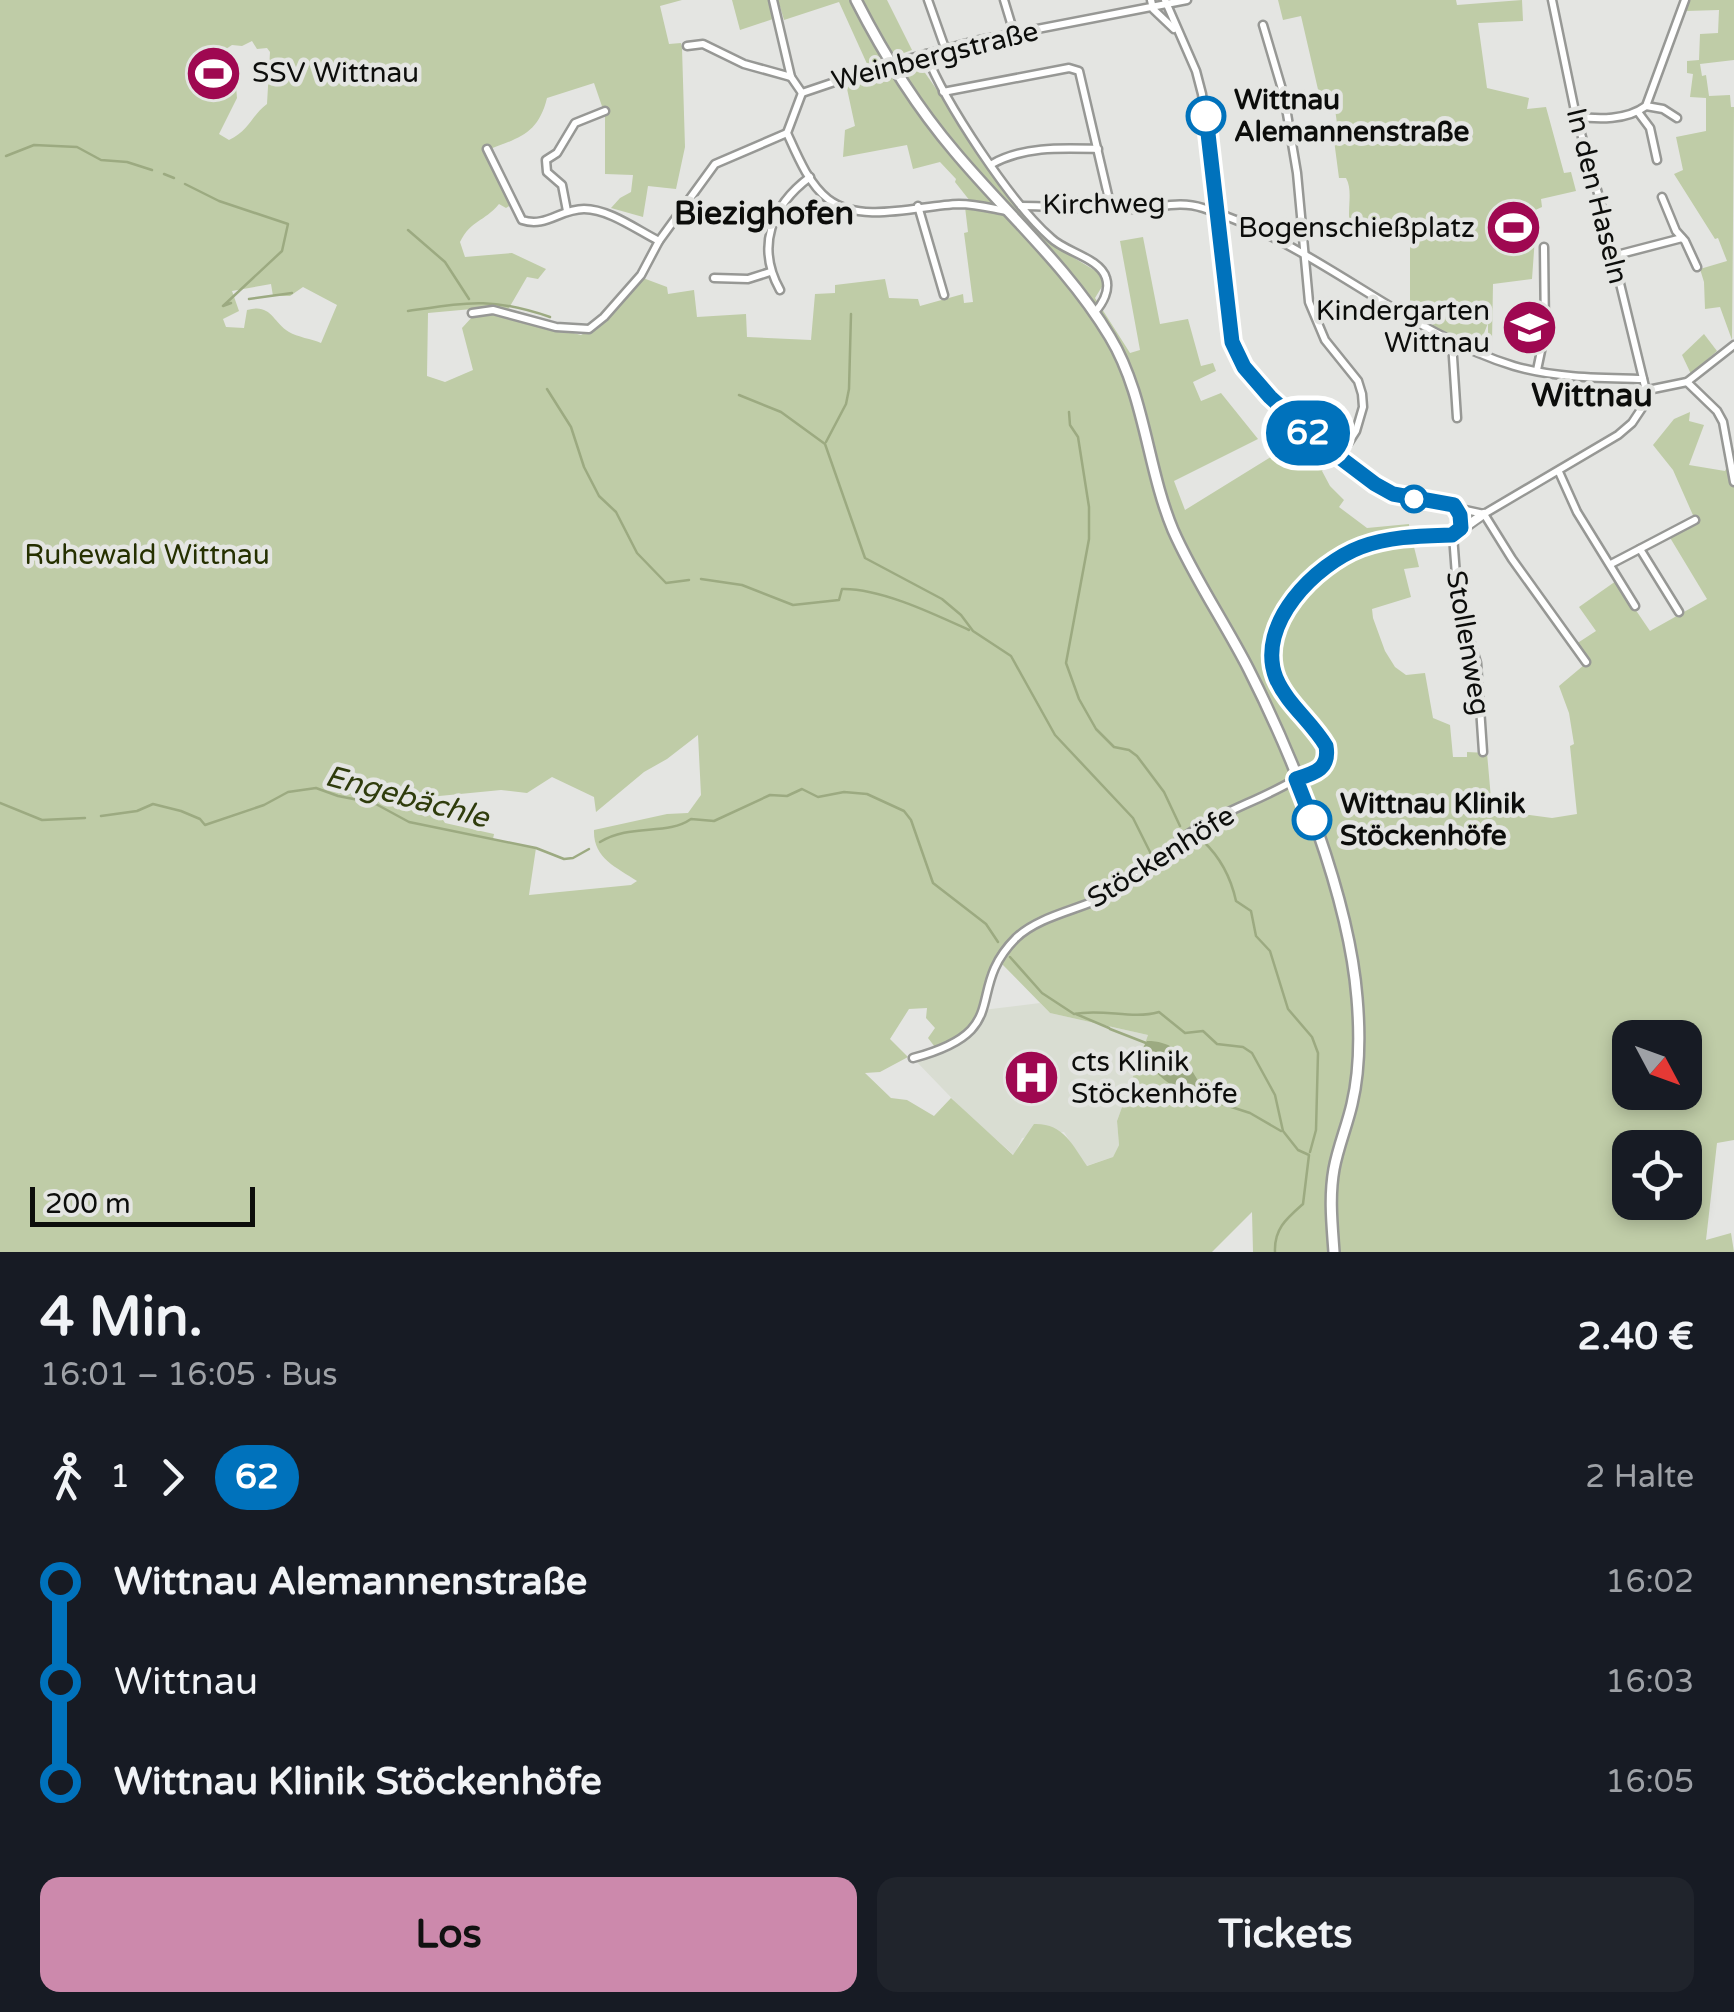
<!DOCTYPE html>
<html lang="de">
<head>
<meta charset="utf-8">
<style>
  :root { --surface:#171b24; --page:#20242c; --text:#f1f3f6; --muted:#9ea1a6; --accent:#cc89ac }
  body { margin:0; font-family:"Varela Round",sans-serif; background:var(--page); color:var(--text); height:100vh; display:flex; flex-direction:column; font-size:38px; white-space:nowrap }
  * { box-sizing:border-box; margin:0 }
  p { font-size:32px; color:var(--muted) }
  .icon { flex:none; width:55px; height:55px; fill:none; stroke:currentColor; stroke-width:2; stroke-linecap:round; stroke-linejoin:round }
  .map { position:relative; height:1252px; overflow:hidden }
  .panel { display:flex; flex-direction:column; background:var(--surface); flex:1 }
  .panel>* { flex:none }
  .badge { padding:0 20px; border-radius:32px; font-size:35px; line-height:65px }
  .needle { width:65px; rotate:131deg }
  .buttons { position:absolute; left:1612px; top:1020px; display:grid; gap:20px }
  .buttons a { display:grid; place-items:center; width:90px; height:90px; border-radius:20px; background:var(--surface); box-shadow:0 5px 15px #0003; font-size:50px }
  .scale { position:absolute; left:30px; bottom:25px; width:225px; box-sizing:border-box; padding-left:10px; border:5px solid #0c0d0b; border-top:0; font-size:28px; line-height:35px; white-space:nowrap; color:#0c0d0b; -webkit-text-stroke:8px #e4e5e2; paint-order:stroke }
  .map>.badge { position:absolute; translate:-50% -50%; box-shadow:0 0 0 5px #fff }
  .legs { display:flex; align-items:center; gap:15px; height:110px; padding:0 40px; font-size:32px }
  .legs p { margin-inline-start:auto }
  .summary { display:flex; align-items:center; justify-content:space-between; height:170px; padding:0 40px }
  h1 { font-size:55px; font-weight:700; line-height:75px }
  .cta { display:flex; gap:20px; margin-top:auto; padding:20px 40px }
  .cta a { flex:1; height:115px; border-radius:20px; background:var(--accent); color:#111; font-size:40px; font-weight:700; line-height:115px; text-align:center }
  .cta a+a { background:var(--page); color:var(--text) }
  ul { padding:0 40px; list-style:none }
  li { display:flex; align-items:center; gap:35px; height:100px; font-size:38px }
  li i { display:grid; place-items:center; width:15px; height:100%; margin:0 12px; background:currentColor }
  li i::after { content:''; width:25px; height:25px; margin:-12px; border:8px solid; border-radius:50%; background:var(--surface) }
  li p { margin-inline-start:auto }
  li:first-child i { background:linear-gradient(#0000 50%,currentColor 0) }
  li:last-child i { background:linear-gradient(currentColor 50%,#0000 0) }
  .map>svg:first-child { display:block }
  .built { fill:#d9ddd2 }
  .green { fill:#bfcca7; fill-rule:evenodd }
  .water { fill:#9caa81 }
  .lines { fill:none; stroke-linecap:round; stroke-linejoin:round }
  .stream { stroke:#9caa81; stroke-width:2.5 }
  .minor-casing { stroke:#979895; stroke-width:11 }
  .tertiary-casing { stroke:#979895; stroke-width:12 }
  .secondary-casing { stroke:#979895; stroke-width:14 }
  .minor { stroke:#fff; stroke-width:6 }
  .tertiary { stroke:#fff; stroke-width:8 }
  .secondary { stroke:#fff; stroke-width:9 }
  .minor-bridge-casing { stroke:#979895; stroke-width:11; stroke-linecap:butt }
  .minor-bridge { stroke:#fff; stroke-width:6 }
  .line-1-casing { stroke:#fff; stroke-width:22 }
  .line-1 { stroke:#0072bc; stroke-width:15 }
  .stop-1-dot { fill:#fff; stroke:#0072bc; stroke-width:5 }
  .labels { text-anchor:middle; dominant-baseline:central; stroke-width:9; stroke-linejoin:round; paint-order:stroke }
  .street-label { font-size:28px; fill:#0c0d0b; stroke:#e4e5e2 }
  .poi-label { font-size:28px; fill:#0c0d0b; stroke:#e4e5e2; text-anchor:start }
  .stop-label { font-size:28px; font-weight:bold; fill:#0c0d0b; stroke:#e4e5e2; text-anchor:start }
  .park-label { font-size:28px; fill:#253000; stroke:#e4e5e2 }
  .water-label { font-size:30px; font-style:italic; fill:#2f3c0c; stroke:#e4e5e2 }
  .quarter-label { font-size:32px; font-weight:bold; fill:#0c0d0b; stroke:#e4e5e2 }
</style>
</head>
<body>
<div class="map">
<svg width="1734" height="1252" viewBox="0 0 1734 1252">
  <rect width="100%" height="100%" fill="#e4e5e2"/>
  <polygon class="built" points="1040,1003 1050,1013 1148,1035 1117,1121 1119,1145 1113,1157 1086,1166 1064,1132 1022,1138 1014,1155 968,1115 913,1058 938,1051 983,1010"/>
  <g class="green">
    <path d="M0,0H682L660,6L669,44L681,43L682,48L685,147L676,189L648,186L643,217L611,208L620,198L631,192L633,175L605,174V115L594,83L547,98C538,135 518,138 485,151L511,205L506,208L499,204C484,222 471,220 460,242L465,257L512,253L546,269L538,279L527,277L505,315L581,335L606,321L643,278L667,287L668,294L694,290L697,317L746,314L747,337L811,340L815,294L835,293V285L885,279L889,298L918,299L920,306L963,294L964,303L973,302L964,233L968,232L965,207L970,201L955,182L956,179L940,162L913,169L907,145L843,157L845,130L855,126L846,84L916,60L1031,224L1056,247L1099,273L1103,285L1095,298L1130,353L1140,350L1120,241L1143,237L1160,324L1188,319L1201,366L1213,363L1216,371L1193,382L1201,401L1221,393L1258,439L1174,481L1185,510L1274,455L1310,439L1333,456L1322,471L1330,486L1344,500L1339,507L1367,528L1409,524L1410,541L1418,540L1419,545L1414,547L1419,567L1404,569L1411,597L1372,609L1373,618L1385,651L1395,667L1406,675L1425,673L1433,718L1450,725L1453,757H1467V752L1487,753L1492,810L1552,818L1577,814L1570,746L1574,744L1569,713L1559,686L1590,660L1576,644L1596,631L1579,607L1616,581L1650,631L1707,599L1669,536L1696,522L1673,470L1653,445L1674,419L1690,412L1689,421L1704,425L1689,465L1725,471L1734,453V1140L1717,1143L1706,1240L1731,1233L1734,1252H1253L1252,1212L1212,1252H0ZM252,41L257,49L267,48L270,52L267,104C251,116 250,130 229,140L219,134L237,98L235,75L238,71L229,56L224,59L220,53L232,45L242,46ZM271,284L273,296H290L303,287L337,305L321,343C312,339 297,337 289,332C272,321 271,303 247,310L244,328L226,327L223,319L239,311L232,291ZM472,309L473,316L462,328L473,370L445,382L427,376L428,313ZM698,735L701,795L688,813L667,814L594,830C593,858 616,867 637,881L631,885L529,895L536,848L493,839L494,834L445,823L429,797L501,790L527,793L552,777L594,797L596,812L644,772L667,759ZM1001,963L1050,1013L1148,1035L1117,1121L1119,1145L1113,1157L1087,1166C1072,1144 1063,1123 1034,1124L1013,1155L951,1098L934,1116L907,1100L891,1098L865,1073L880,1072L908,1057L890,1039L909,1009L927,1008L926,1018L935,1028L928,1038L938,1051L978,1023ZM1630,1038H1685V1092H1630ZM1630,1148H1685V1202H1630Z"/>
    <polygon points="732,0 768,0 773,19 740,30"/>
    <polygon points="778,0 887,0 912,50 868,66 839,2 784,20"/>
    <path d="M1278,0H1456L1457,5L1522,0L1523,21L1478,23L1487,88L1529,98L1527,109L1546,107L1564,173L1571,172L1576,191L1541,199L1542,207L1531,212L1535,237L1532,279L1493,284L1492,342L1488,340V323L1478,349L1410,314V232L1354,237C1343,218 1355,194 1346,178H1339L1334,140L1339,138L1335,109L1323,111L1301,16L1283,20Z"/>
    <polygon points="1690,0 1734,0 1734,60 1700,64 1702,76 1706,75 1709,96 1730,95 1731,107 1734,107 1732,340 1720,307 1705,309 1704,282 1700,269 1727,261 1718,238 1715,239 1674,174 1683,170 1676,137 1706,131 1706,98 1690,97 1693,74 1687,73 1687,61 1699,60 1700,34 1718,33 1719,10 1686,11"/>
    <polygon points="1704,334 1717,351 1691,374 1682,355"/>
  </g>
  <path class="water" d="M1147,1041C1193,1041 1188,1084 1219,1103C1185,1093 1155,1085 1143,1048Z"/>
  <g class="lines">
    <g class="stream">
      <polyline points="6,156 34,145 77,147 101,160 127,162 152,170"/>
      <polyline points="164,174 174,178"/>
      <polyline points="185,184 219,201 288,224 282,251 223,306 231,303"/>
      <polyline points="408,230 445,262 469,299"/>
      <polyline points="249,299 292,293"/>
      <path d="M408,311C469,302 491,297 550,317"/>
      <polyline points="547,389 571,427 584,467 599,496 616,512 637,553 666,583 689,580"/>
      <polyline points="739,395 781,412 825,444 865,558 942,599 961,615 973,631 1011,656 1055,735 1133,818 1151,854"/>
      <polyline points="1069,412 1070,425 1078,437 1089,507 1089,539 1066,663 1079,699 1096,729 1114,747 1129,750 1137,756 1164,792 1180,826"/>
      <polyline points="826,442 846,404 849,389 851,314"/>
      <path d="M701,579L742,585L793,605L839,600L842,589C880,588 934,614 969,630"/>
      <polyline points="0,803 42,820 85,818"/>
      <polyline points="101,816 137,811 153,804 181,811 200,819 205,825 264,805 288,792 316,788 338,796 374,803 409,822 536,848 564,859 573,858 589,849"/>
      <path d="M1203,841C1221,858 1231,878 1236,901L1251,911L1256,936L1270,951L1288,1009L1312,1037L1318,1053L1316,1130L1310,1152"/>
      <path d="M600,842C630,823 667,836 691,819L714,821L770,795L787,796L802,789L818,797L844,792L867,794L904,811L911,820L933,883L986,924L998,942"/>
      <path d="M1010,957L1042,993L1074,1014C1104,1008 1131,1020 1159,1012L1185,1033L1203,1031L1217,1044L1243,1047L1252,1053L1275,1095L1283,1131L1298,1150L1309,1155L1303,1204C1286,1219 1274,1229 1275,1252"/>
      <polyline points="1076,1014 1109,1028"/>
      <polyline points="1110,1029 1146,1043"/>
      <polyline points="1219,1103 1250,1113 1281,1131"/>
    </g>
    <defs>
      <g id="minor">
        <polyline points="773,0 791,77 802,93"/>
        <polyline points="928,0 945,48"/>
        <polyline points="1004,0 1014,33"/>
        <polyline points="1151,0 1153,9 1174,29"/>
        <polyline points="1165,0 1196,71 1202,94 1233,342 1245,367 1270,397 1295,422 1375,484 1393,494 1484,514"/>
        <polyline points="1263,25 1284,96 1297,173 1309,302 1325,340 1358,381 1362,394 1363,407 1356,431 1340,456"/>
        <polyline points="687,46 703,44 744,64 791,77"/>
        <path d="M926,54C945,103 1011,203 1051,238C1065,252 1100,258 1106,278C1110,290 1103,303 1095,312"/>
        <polyline points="908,59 975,41 1187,0"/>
        <polyline points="943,92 1069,68 1079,71 1111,208"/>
        <path d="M802,93L787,133C797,155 808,183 828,199C862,225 920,205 959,204C975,204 990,208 1006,211"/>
        <polyline points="802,93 870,70"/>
        <polyline points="1646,106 1663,109 1677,118"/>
        <polyline points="1638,112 1650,128 1657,160"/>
        <path d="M1576,116C1598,120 1627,120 1646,106L1685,0"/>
        <path d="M487,149L522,220C546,228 560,209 584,209C609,209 637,230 659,241"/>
        <path d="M992,164C1024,146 1062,148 1098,149"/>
        <polyline points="1662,197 1676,231 1685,241 1697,267"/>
        <polyline points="918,206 944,295"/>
        <path d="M1021,206C1059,206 1097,210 1135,209C1160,208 1179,200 1203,208C1317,244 1403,332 1514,366C1555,378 1601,378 1643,379"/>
        <polyline points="567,211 562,185 547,172 546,160 557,153 575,123 605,111"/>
        <polyline points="1613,256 1682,238"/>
        <polyline points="714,278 748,279 770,272"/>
        <path d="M780,290C756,247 771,206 810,177"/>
        <polyline points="472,313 493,310 556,327 589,329 604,317 641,275 659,241 715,164 787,133"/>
        <polyline points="1452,342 1457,418"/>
        <polyline points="1537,370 1545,332 1544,247"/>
        <polyline points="1687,382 1717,411 1723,422 1734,482"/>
        <polyline points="1648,390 1687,382 1734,345"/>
        <polyline points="1559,472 1577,512 1635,606"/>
        <polyline points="1454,506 1460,515 1461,528"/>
        <polyline points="1484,514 1618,435 1632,423 1648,399 1599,197 1576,116 1552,0"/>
        <polyline points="1484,514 1512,559 1586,662"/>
        <polyline points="1453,535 1458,602 1477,663 1483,752"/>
        <polyline points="1640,549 1679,612"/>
        <polyline points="1611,564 1695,520"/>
        <path d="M913,1058C1017,1030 962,992 1016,938C1039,916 1078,910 1106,896C1138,879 1162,850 1193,831C1226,810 1263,799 1296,779"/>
      </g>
      <path id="tertiary" d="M1296,779L1320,770L1328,757C1322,724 1283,706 1275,673C1259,610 1329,554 1382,541C1403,536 1434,541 1452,535C1462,531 1474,520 1484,514"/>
      <path id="secondary" d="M856,0C884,55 915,105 955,152C1006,213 1069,268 1110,337C1145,395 1147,468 1173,530C1194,578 1225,623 1249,670C1295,761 1349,896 1357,998C1360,1033 1360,1070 1352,1104C1347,1126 1338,1147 1334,1169C1329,1197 1332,1224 1334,1252"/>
    </defs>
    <use href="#minor" class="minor-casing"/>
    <use href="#tertiary" class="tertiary-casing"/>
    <use href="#secondary" class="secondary-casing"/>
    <use href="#minor" class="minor"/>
    <use href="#tertiary" class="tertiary"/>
    <use href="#secondary" class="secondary"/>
    <defs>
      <polyline id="minor-bridge" points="870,70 908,59"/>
    </defs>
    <use href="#minor-bridge" class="minor-bridge-casing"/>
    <use href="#minor-bridge" class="minor-bridge"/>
  </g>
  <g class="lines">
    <defs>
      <path id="line-1" d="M1206,116L1232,342L1244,367L1270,397L1318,441L1375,484L1393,494L1454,505L1460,515L1461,528L1452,535C1422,536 1391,536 1361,547C1316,564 1255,624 1276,678C1287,704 1312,722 1326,746C1330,769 1315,773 1296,779L1312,820"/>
    </defs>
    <use href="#line-1" class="line-1-casing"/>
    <use href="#line-1" class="line-1"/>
  </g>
  <defs>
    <symbol id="stadium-disc" viewBox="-11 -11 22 22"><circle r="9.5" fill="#9f0851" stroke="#e4e5e2"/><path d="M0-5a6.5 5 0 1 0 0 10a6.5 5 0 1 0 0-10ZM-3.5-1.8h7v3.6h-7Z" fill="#fff"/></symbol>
    <symbol id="school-disc" viewBox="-11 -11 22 22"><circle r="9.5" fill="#9f0851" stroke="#e4e5e2"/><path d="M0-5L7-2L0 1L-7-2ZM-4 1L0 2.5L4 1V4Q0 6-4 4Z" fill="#fff"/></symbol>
    <symbol id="hospital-disc" viewBox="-11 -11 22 22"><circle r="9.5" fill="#9f0851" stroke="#e4e5e2"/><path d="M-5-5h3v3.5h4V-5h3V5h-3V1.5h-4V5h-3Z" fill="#fff"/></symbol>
  </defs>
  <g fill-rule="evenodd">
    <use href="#stadium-disc" x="182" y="42" width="63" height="63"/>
    <use href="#stadium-disc" x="1482" y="196" width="63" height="63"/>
    <use href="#school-disc" x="1498" y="296" width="63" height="63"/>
    <use href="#hospital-disc" x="1000" y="1046" width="63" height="63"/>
  </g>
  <g class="stop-1-dot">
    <circle cx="1206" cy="116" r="18"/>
    <circle cx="1414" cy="499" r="12"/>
    <circle cx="1312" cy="820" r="18"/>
  </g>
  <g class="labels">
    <g class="street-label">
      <text transform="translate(935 56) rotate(-14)">Weinbergstraße</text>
      <text transform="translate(1597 196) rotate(76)">In den Haseln</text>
      <text transform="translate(1104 204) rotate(-1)">Kirchweg</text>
      <text transform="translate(1468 643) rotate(80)">Stollenweg</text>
      <text transform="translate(1161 857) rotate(-32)">Stöckenhöfe</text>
    </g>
    <g class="poi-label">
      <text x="252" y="73">SSV Wittnau</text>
      <text x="1475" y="228" text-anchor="end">Bogenschießplatz</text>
      <text x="1490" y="311" text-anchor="end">Kindergarten<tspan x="1490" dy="32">Wittnau</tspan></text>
      <text x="1071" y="1062">cts Klinik<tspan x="1071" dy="32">Stöckenhöfe</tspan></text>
    </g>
    <g class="stop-label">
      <text x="1234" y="100">Wittnau<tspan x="1234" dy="32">Alemannenstraße</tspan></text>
      <text x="1340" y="804">Wittnau Klinik<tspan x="1340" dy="32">Stöckenhöfe</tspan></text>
    </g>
    <g class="park-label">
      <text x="147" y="555">Ruhewald Wittnau</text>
    </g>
    <g class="water-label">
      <text transform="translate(407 797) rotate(15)">Engebächle</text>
    </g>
    <g class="quarter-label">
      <text x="764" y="214">Biezighofen</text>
      <text x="1592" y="396">Wittnau</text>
    </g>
  </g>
</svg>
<div class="buttons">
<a><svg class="needle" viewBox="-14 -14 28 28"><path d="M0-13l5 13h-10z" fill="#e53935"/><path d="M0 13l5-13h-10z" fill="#9ea1a6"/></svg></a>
<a><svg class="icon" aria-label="locate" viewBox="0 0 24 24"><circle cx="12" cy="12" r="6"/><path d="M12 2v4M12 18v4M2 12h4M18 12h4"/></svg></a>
</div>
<div class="scale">200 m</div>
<b class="badge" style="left:1308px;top:433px;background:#0072bc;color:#fff">62</b>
</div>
<section class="panel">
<div class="summary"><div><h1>4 Min.</h1><p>16:01 – 16:05 · Bus</p></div><b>2.40 €</b></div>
<div class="legs"><svg class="icon" aria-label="walk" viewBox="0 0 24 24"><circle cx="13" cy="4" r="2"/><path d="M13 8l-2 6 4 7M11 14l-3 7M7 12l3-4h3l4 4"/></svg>1<svg class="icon" aria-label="forward" viewBox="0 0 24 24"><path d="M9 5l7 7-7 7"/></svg><b class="badge" style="background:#0072bc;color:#fff">62</b><p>2 Halte</p></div>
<ul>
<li><i style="color:#0072bc"></i><b>Wittnau Alemannenstraße</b><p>16:02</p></li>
<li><i style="color:#0072bc"></i><span>Wittnau</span><p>16:03</p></li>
<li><i style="color:#0072bc"></i><b>Wittnau Klinik Stöckenhöfe</b><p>16:05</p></li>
</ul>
<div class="cta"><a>Los</a><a>Tickets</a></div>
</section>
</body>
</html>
